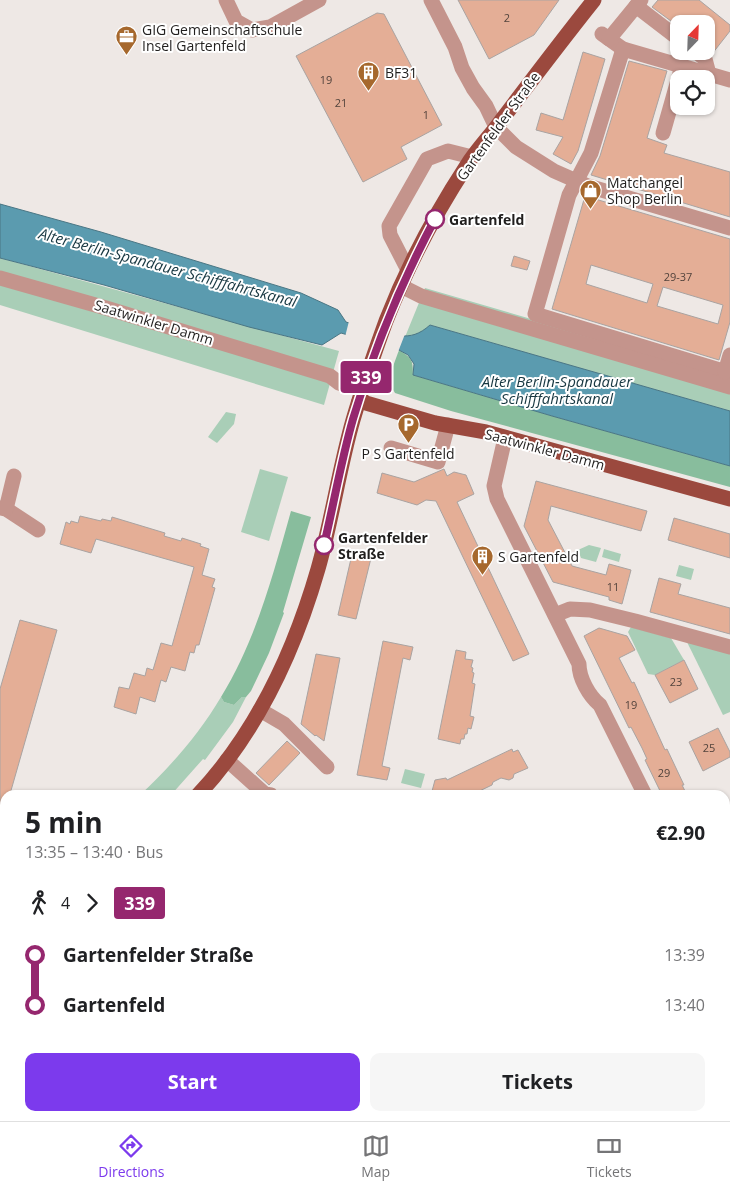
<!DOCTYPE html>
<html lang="en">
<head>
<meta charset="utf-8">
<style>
  :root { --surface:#fff; --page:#f6f6f6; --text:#202124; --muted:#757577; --line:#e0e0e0; --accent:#7c3aed }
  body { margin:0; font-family:"Open Sans",sans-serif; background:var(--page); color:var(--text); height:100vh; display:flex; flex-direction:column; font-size:19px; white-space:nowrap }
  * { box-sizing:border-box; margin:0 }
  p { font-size:16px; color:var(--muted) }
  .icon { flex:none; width:28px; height:28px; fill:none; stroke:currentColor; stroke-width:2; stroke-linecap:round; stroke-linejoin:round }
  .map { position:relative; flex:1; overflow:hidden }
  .drawer { position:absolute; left:0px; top:790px; width:730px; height:331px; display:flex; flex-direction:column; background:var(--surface); border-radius:15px 15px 0 0; box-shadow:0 1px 4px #0004 }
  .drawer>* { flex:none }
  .badge { padding:0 10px; border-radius:4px; font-size:18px; line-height:32px }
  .needle { width:32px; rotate:23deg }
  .buttons { position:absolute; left:670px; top:15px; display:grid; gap:10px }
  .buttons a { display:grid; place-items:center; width:45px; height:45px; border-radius:10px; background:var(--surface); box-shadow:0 1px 4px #0004; font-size:25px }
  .map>.badge { position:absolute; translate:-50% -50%; box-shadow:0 0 0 2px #fff }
  .legs { display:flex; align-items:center; gap:8px; height:55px; padding:0 25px; font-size:16px }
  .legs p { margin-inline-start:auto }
  .overview { display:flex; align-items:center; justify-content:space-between; height:85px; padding:0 25px }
  h1 { font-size:28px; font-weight:700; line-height:38px }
  .primary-button { display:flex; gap:10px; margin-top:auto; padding:10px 25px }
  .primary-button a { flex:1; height:58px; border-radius:10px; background:var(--accent); color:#fff; font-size:20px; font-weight:700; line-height:58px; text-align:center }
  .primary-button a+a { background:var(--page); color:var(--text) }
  ul { padding:0 25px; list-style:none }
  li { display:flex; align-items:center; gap:18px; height:50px; font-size:19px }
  li i { display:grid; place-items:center; width:8px; height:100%; margin:0 6px; background:currentColor }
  li i::after { content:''; width:12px; height:12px; margin:-6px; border:4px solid; border-radius:50%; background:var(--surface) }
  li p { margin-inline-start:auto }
  li:first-child i { background:linear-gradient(#0000 50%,currentColor 0) }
  li:last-child i { background:linear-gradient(currentColor 50%,#0000 0) }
  .menu { display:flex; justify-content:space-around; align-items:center; height:70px; border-top:1px solid var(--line); background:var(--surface); font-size:14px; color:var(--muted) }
  .menu a { display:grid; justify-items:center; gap:2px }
  .menu .on { color:var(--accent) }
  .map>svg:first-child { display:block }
  .green { fill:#a9ceb7 }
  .forest { fill:#88bd9d }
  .water { fill:#5b9baf; stroke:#4a7684 }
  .pier { fill:#eee8e5 }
  .building { fill:#e4ae96; stroke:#a9a3a1; fill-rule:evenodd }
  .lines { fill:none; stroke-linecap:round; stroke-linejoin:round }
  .minor { stroke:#c4948c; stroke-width:15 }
  .major { stroke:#9b493e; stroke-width:15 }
  .line-1-casing { stroke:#fff; stroke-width:11 }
  .line-1 { stroke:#95276e; stroke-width:8 }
  .stop-1-dot { fill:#fff; stroke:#95276e; stroke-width:2.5 }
  .labels { text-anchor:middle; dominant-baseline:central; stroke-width:4; stroke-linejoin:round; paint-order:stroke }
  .number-label { font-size:11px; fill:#52433c }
  .poi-label { font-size:14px; fill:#211f1e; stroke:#fff; text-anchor:start }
  .street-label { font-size:14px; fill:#211f1e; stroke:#fff }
  .stop-label { font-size:14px; font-weight:bold; fill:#211f1e; stroke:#fff; text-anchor:start }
  .water-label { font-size:15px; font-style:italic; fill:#183842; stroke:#fff }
</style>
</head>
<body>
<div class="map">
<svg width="730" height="1121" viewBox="0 0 730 1121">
  <rect width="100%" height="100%" fill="#eee8e5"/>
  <g class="green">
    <polygon points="0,258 339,351 324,405 0,305"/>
    <polygon points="425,288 730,377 730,411 430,325 422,333 405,337"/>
    <polygon points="226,412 236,414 234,424 217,443 208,437"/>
    <polygon points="260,469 288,477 269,541 241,532"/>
    <polygon points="589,545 601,548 596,562 581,558 578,550"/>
    <polygon points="604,549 621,554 619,562 602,557"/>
    <polygon points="679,565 694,569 691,580 676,576"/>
    <polygon points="631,627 671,638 684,660 655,675 648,674 628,632"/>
    <polygon points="686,640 730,650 730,712 723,715"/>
    <path d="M221,697L224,702L234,705L242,697H246L233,722L205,760L203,759L171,795H140C172,765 199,734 221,697Z"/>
    <polygon points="405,769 425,774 421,788 401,783"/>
  </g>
  <g class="forest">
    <path d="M399,350C412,358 413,360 413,375L552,416L730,466V487L451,411L395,393L388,380Z"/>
    <path d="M291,511L311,517L283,612L284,613L269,653L251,691L246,697H242L234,705L224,702L221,697C256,640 273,575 291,511Z"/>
  </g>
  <path class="water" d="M0,204L101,232L301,293L338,310L346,322L365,328L369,327C393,334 409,344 430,325L730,411V466L552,416L413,375L414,364L408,355L399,350L341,333L322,345L249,327L104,285L0,258Z"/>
  <polygon class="pier" points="349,321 365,326 369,324 405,334 398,352 345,337"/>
  <g class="building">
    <polygon points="458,0 559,0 534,35 489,59"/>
    <polygon points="658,0 699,0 730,25 730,31 712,54 706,48 706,24 679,24 679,27 652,7"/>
    <polygon points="377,13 384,14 442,125 401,147 407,159 363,182 296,56"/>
    <polygon points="583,52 605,59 578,151 571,164 553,154 563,137 536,130 541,113 563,120"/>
    <polygon points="629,61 667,71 647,138 667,145 664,153 730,172 730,217 591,175 600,156"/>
    <path d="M585,196L730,239V322L719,360L552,309ZM591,265L653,284L647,303L586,284ZM663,287L723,305L718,324L657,306Z"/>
    <polygon points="514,256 530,261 527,270 511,266"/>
    <polygon points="444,469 447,476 454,472 466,475 474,494 457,502 529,654 513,661 436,501 426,500 417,505 377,493 382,473 414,482"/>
    <polygon points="536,481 647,511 641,531 551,506 548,520 572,566 606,575 609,564 631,570 622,604 609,600 609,597 553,582 524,526"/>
    <polygon points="80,516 101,521 102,519 111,521 112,517 165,533 164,536 181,541 182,538 201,544 200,546 209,549 202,575 215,579 212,587 215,588 199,645 196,645 194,653 190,652 185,671 171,667 166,682 161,680 155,702 140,697 136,714 114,707 119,687 129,689 134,673 145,676 147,668 153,670 161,643 172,646 194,567 96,539 91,553 60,544 66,522 70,524 71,521 78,523"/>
    <polygon points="674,518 730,534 730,558 668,540"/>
    <polygon points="353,550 372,554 356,619 338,615"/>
    <polygon points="659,578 681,584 678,594 730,608 730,634 650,612"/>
    <polygon points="20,620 57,630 10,794 5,795 3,811 0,811 0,689"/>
    <polygon points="599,628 627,636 635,650 619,658 632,683 634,682 665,750 667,749 684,785 682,785 687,795 662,795 645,760 647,759 642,748 631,727 629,728 584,636"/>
    <polygon points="383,641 413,647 410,660 403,658 382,766 390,768 387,780 357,775"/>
    <polygon points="456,650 466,652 465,659 473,660 471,667 473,668 472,672 474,673 472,683 475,684 470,716 474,717 471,729 468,728 467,734 465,734 464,739 461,739 460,744 438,739"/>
    <polygon points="316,654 340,658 324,741 316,735 315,736 301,724"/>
    <polygon points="684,660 698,689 670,703 655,675"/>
    <polygon points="718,728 730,752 730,757 703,771 689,742"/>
    <polygon points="287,741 300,753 269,785 256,773"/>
    <polygon points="512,749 513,752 518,750 528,768 514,774 513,778 509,780 501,778 493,782 492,785 471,795 431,795 435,780 446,778 447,780"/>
  </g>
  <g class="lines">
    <g class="minor">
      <polyline points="226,0 236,21 252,30 270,27 319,0"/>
      <polyline points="431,0 455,47 462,68 473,88 486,106 496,127 516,147 554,171 588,186 730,228"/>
      <polyline points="636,6 679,39"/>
      <polyline points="602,34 623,49 730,80"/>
      <polyline points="609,39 641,0"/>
      <polyline points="623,49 591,153 569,195 535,314 730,373"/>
      <polyline points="695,51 705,59 709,74"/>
      <polyline points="663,133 682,66"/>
      <polyline points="408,270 390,235 389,226 427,159 448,151 472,157"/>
      <polyline points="0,278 106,308 330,376 339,383 362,390"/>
      <polyline points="401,286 421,296 730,387"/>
      <polyline points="725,372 730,355"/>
      <path d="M505,438L494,486L497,499L579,664C579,678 589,696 600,705L645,795"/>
      <polyline points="391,448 438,462 448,425"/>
      <polyline points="0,508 6,509 38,530"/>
      <polyline points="6,509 14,476"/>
      <polyline points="555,615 570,609 590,610 635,621 730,647"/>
      <polyline points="260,710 284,724 327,767"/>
      <polyline points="227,760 265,794 271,795"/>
      <polyline points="0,858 5,846"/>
      <polyline points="0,886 5,890"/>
      <polyline points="0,912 5,917"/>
      <polyline points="725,964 730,972"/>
      <polyline points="0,1112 5,1113"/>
      <polyline points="15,1116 33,1121"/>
    </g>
    <g class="major">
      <polyline points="359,401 435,423 486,432 730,499"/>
      <path d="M198,795C257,732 294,652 318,569C332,520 339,469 353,420C363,386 374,354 386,321C407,267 435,214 467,165C477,149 490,136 500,122C531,81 562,40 594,0"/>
      <polyline points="0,980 5,973"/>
      <polyline points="0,1032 5,1022"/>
    </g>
  </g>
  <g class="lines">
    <defs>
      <path id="line-1" d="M324,545C334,503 341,461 353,419C374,349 401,283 435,219"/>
    </defs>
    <use href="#line-1" class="line-1-casing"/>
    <use href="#line-1" class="line-1"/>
  </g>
  <defs>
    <symbol id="office-pin" viewBox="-11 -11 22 30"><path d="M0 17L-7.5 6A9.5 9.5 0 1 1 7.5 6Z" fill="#a6682d" stroke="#fff"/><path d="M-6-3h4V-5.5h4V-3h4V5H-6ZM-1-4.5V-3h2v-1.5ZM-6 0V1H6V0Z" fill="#fff"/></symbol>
    <symbol id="building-pin" viewBox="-11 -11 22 30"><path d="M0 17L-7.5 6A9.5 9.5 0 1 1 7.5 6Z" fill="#a6682d" stroke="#fff"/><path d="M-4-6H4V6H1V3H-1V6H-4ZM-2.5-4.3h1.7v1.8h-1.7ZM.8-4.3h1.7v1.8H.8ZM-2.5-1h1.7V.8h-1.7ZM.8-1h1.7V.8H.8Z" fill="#fff"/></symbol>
    <symbol id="shop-pin" viewBox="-11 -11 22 30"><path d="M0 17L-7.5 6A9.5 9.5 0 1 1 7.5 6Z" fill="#a6682d" stroke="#fff"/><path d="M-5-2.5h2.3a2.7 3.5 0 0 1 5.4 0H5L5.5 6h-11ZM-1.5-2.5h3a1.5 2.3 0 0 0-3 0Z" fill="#fff"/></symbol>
    <symbol id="parking-pin" viewBox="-11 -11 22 30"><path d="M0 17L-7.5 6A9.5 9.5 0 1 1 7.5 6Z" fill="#a6682d" stroke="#fff"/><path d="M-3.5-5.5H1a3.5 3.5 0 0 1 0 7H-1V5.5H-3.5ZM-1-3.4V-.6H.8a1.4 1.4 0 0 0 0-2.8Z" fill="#fff"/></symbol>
  </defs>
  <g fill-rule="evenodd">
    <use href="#office-pin" x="114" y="24" width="25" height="34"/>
    <use href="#building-pin" x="356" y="60" width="25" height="34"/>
    <use href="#shop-pin" x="578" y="178" width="25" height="34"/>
    <use href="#parking-pin" x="396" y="412" width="25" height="34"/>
    <use href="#building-pin" x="470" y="544" width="25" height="34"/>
  </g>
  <g class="stop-1-dot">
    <circle cx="435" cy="219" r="9"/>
    <circle cx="324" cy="545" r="9"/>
  </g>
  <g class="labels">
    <g class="number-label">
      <text x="507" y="17">2</text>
      <text x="326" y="79">19</text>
      <text x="341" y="102">21</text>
      <text x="426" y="114">1</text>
      <text x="678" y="276">29-37</text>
      <text x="613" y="586">11</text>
      <text x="676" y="681">23</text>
      <text x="631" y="704">19</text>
      <text x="709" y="747">25</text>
      <text x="664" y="772">29</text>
    </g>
    <g class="poi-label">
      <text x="142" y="29">GIG Gemeinschaftschule<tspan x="142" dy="16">Insel Gartenfeld</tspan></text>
      <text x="385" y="72">BF31</text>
      <text x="607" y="182">Matchangel<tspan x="607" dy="16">Shop Berlin</tspan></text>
      <text x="408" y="453" text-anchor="middle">P S Gartenfeld</text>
      <text x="498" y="556">S Gartenfeld</text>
    </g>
    <g class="street-label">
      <text transform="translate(498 126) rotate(-54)">Gartenfelder Straße</text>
      <text transform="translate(154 322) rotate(17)">Saatwinkler Damm</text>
      <text transform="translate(545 449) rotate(15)">Saatwinkler Damm</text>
    </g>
    <g class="stop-label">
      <text x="449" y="219">Gartenfeld</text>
      <text x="338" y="537">Gartenfelder<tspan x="338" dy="16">Straße</tspan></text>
    </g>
    <g class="water-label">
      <text transform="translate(168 267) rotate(15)">Alter Berlin-Spandauer Schifffahrtskanal</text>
      <text x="557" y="381">Alter Berlin-Spandauer<tspan x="557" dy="17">Schifffahrtskanal</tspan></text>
    </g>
  </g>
</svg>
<div class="buttons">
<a><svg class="needle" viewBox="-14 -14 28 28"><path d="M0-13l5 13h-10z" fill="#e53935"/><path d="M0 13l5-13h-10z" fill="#757577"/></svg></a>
<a><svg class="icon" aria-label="locate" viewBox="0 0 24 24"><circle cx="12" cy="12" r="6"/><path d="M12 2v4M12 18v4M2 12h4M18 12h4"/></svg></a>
</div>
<b class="badge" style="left:366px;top:377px;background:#95276e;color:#fff">339</b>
<section class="drawer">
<div class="overview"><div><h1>5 min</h1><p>13:35 – 13:40 · Bus</p></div><b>€2.90</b></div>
<div class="legs"><svg class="icon" aria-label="walk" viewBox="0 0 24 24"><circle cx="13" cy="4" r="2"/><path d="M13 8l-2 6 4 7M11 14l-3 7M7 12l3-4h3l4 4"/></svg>4<svg class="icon" aria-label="forward" viewBox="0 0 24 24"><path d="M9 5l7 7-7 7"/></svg><b class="badge" style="background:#95276e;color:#fff">339</b></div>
<ul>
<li><i style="color:#95276e"></i><b>Gartenfelder Straße</b><p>13:39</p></li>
<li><i style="color:#95276e"></i><b>Gartenfeld</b><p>13:40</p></li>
</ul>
<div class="primary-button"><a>Start</a><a>Tickets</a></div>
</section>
</div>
<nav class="menu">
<a class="on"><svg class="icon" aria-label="directions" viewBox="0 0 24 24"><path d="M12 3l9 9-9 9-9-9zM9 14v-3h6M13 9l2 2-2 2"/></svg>Directions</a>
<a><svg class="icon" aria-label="map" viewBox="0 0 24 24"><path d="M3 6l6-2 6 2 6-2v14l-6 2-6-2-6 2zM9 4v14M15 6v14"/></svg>Map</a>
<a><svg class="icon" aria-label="tickets" viewBox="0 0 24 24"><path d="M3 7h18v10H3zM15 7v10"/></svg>Tickets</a>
</nav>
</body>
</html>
